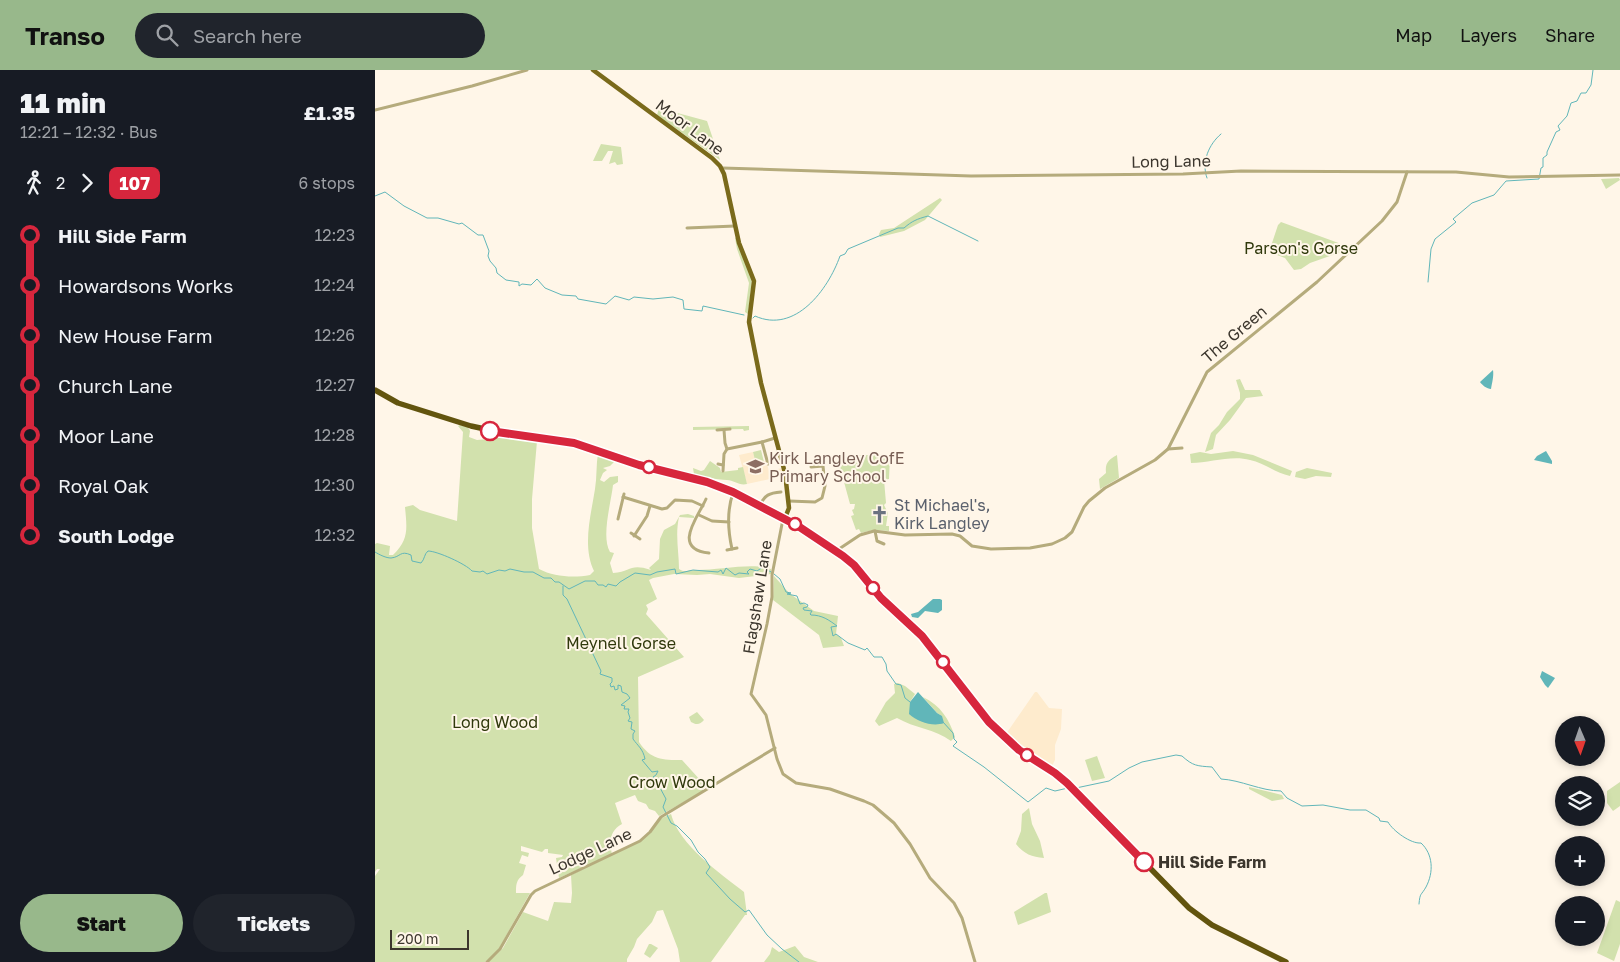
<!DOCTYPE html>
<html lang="en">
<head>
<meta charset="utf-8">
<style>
  :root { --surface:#171b24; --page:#20242c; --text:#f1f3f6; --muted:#9ea1a6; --accent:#98b88b }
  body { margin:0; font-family:"Golos Text",sans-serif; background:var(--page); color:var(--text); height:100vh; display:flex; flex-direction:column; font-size:19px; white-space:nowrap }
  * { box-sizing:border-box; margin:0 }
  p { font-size:16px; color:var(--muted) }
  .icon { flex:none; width:28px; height:28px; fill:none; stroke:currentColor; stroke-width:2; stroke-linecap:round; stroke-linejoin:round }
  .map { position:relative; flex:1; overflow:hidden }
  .drawer { display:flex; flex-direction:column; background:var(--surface); width:375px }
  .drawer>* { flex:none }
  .badge { padding:0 10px; border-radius:8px; font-size:18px; line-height:32px }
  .needle { width:32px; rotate:178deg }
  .fabs { position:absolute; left:1180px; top:646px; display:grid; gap:10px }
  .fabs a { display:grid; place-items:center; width:50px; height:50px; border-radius:50%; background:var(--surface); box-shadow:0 2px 8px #0003; font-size:25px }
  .scale { position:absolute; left:15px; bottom:12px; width:79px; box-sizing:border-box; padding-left:5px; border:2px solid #3c362d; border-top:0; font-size:14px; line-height:18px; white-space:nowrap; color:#3c362d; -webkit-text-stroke:4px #fff6e8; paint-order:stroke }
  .map>.badge { position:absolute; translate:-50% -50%; box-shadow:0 0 0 2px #fff }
  .legs { display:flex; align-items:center; gap:8px; height:55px; padding:0 20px; font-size:16px }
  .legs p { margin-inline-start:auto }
  .headline { display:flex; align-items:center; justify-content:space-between; height:85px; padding:0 20px }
  h1 { font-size:28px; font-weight:800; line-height:38px }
  .button { display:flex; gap:10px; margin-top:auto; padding:10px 20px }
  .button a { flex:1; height:58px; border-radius:30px; background:var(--accent); color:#111; font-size:20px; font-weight:800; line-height:58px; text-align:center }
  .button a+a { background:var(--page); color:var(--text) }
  ul { padding:0 20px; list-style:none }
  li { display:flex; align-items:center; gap:18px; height:50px; font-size:19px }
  li i { display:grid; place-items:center; width:8px; height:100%; margin:0 6px; background:currentColor }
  li i::after { content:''; width:12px; height:12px; margin:-6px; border:4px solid; border-radius:50%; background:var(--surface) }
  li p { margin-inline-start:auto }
  li:first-child i { background:linear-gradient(#0000 50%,currentColor 0) }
  li:last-child i { background:linear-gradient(currentColor 50%,#0000 0) }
  header { display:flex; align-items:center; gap:30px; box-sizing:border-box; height:70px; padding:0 25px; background:var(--accent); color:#111 }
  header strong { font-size:24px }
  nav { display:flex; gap:28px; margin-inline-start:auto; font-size:18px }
  .search { width:350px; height:45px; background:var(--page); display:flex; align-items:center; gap:12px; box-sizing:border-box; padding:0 18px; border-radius:28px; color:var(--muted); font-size:19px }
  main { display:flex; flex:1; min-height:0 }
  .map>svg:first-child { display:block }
  .built { fill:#feebcd }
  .green { fill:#d2e1ad }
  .water { fill:#61b6b9 }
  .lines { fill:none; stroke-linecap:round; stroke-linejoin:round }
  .stream { stroke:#61b6b9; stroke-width:1 }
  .minor { stroke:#b5ab7c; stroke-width:3 }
  .major { stroke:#7a6a1b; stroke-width:4.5 }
  .highway { stroke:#62540e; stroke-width:5.5 }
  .line-1-casing { stroke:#fff; stroke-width:11 }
  .line-1 { stroke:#d7263d; stroke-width:8 }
  .stop-1-dot { fill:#fff; stroke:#d7263d; stroke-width:2.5 }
  .labels { text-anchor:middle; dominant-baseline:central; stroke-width:4; stroke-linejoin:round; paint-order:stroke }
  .street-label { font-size:16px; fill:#3c362d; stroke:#fff6e8 }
  .park-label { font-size:16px; fill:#30390c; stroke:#fff6e8 }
  .education-label { font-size:16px; fill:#785e54; stroke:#fff6e8; text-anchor:start }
  .worship-label { font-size:16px; fill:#5b616d; stroke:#fff6e8; text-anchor:start }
  .stop-label { font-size:16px; font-weight:bold; fill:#3c362d; stroke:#fff6e8; text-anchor:start }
</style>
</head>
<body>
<header>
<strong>Transo</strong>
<div class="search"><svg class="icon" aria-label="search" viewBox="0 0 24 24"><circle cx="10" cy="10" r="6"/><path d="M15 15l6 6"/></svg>Search here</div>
<nav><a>Map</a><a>Layers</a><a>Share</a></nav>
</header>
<main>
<section class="drawer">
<div class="headline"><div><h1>11 min</h1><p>12:21 – 12:32 · Bus</p></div><b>£1.35</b></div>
<div class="legs"><svg class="icon" aria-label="walk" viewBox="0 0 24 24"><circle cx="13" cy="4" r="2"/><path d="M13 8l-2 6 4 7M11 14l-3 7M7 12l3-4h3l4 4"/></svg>2<svg class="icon" aria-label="forward" viewBox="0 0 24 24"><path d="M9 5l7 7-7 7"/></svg><b class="badge" style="background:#d7263d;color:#fff">107</b><p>6 stops</p></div>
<ul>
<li><i style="color:#d7263d"></i><b>Hill Side Farm</b><p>12:23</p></li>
<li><i style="color:#d7263d"></i><span>Howardsons Works</span><p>12:24</p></li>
<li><i style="color:#d7263d"></i><span>New House Farm</span><p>12:26</p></li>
<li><i style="color:#d7263d"></i><span>Church Lane</span><p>12:27</p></li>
<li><i style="color:#d7263d"></i><span>Moor Lane</span><p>12:28</p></li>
<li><i style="color:#d7263d"></i><span>Royal Oak</span><p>12:30</p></li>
<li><i style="color:#d7263d"></i><b>South Lodge</b><p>12:32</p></li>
</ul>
<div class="button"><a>Start</a><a>Tickets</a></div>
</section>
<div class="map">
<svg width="1245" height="892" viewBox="0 0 1245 892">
  <rect width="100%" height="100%" fill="#fff6e8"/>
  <g class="built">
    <polygon points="378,382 381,393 391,391 394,401 407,398 409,406 372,414 364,385"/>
    <polygon points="660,622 662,622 674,638 687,639 686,659 680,675 680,690 676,698 657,686 655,682 631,664"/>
  </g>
  <g class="green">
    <polygon points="284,38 332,51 345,90 282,45"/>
    <polygon points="226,74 246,77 248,94 242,95 240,92 234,94 238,81 233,81 227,91 218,91"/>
    <polygon points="1244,108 1245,110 1231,119 1226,109"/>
    <polygon points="565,128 567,130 550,150 529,161 505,167 504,164 506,160 519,158"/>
    <polygon points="906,152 969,175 969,181 935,193 926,199 919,200 910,188 894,182 903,155"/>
    <polygon points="362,167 377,209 373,244 370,242 374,213 362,179 360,168"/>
    <polygon points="865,309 870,320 885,320 888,326 871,328 855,350 841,365 838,379 830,382 836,363 844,355 852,342 865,329 865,323 861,310"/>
    <path d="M85,355L93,357L95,361L94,367L102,370L113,369L115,363L162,371L157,429V458L164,499C179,507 199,508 215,505L219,501C207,476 216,445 220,419C222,407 221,395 223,383L241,390L235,396L228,398L232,400L228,403L225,410L229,412L235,407L243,406V412L238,415C236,433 226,467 235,482L239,483L235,493L238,503C257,502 254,493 276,500L274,498L284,489L285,469L289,460L300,454L305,445L313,444L319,446V448L304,447C300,465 304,482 304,499C310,503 313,500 319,500C340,501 378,492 396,499V504L364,508L335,504L322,505L299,504L278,508L274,510L282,529L271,535L273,539L271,544L309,587L263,607L264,672C276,690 287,690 307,690L327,712L328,721L284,746L280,741L274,739L271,734L263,731L260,725L240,733L247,754C235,760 234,772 237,784L184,808L181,788L187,787L188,785L173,783V779H170L167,782L146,776V781L154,783L153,787L147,785L144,793L151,795L148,805C141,810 141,815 141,823H155L122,882L110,892H0V806L5,799H2L0,802V474L2,473L15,476L14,485H18C34,469 32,459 30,437L38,435L45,440L82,451L88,362L83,356Z"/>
    <polygon points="374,356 374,360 369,361 368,359 318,360 318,357"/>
    <polygon points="386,380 389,392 381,394 378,382"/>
    <path d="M858,381L878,385L917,401L915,406C901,403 889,393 875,390C856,385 835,393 816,393L815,384L825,382L836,384Z"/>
    <polygon points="486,385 515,385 514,409 509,410 511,433 509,435 513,443 511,456 514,456 514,461 498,460 486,463 484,459 481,460 476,446 479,445 477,440 479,439 480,434 475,434 463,390 472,386"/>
    <path d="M742,385L744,408L725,419L724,409L731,403C730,393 733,390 742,385Z"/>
    <path d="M335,391L345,398L346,402L363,400V398L368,397L372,414C364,416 359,410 352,410C341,410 329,406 319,404L318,398L326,401L329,400Z"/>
    <polygon points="932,398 957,403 956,407 941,406 930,409 920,407 921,402"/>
    <polygon points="399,506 414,523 439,541 463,546 461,564 466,568 469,576 448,578 444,565 398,530"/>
    <path d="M523,613L530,616L540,624L535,632L567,646L562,643L548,627C566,636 574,649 580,667L576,671C560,659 539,658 522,648L504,656L500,651L511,632L520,623L519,614Z"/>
    <path d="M322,642L329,650C325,655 321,655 316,652L314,647Z"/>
    <polygon points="722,686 730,708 717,711 710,690"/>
    <polygon points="1245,712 1245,736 1238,741 1232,733 1232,721"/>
    <polygon points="874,717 907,725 909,729 897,731 874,719"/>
    <path d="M654,738L657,754L665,771L669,788C657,787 649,784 641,774L646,761L647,744Z"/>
    <path d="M296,744C304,775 345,803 369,822L372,845H370L336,892H305L303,879L288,840L282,841L277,852L262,869L259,877L252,889V892H113L128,878L148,842L173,851L179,832L196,833L197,823L196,805L266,771L287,748Z"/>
    <polygon points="670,823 672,823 676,842 643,855 639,842"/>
    <polygon points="1241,830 1245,832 1245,874 1239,891 1222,883"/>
    <polygon points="274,874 276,874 283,878 275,888 269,884"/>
    <polygon points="420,876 429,887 443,892 389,892 395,884 397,877 404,882"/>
  </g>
  <g class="water">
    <path d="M1118,300C1119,306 1117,313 1116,319C1112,319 1107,315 1105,312Z"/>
    <polygon points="1171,381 1177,391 1177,394 1159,390 1162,386"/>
    <polygon points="558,529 565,529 567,530 567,540 563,543 550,541 543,548 537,547 536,544 543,542"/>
    <polygon points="1167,601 1180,608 1173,618 1170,615 1165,607"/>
    <path d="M543,622L562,643L567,646L569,653C558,657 543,652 534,644L535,632Z"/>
  </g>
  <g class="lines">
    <g class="stream">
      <path d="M832,108C826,92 834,74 846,64"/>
      <polyline points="0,126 10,122 29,136 52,148 63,148 84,154 87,153 103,165 108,165 114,181 113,186 115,191 121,198 122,203 131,210 144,212 144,216 147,214 156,215 162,209 170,218 187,225 201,226 203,229 231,234 240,226 254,230 259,227 278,229 298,227 308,230 309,239 327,241 328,236 369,245"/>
      <polyline points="1053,212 1056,179 1060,169 1081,152 1078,149 1097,133 1119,125 1131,111 1164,109 1166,98 1168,97 1168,88 1172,85 1172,82 1181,62 1185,60 1183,56 1192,46 1196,33 1202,31 1206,23 1211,23 1216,15 1218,0"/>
      <path d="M378,248L380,246C420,264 453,220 465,186L470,184L473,179L523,158H529C537,151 542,149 553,146L603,171"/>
      <path d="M0,482C5,485 11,488 16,488C26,487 25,480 36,485L37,491L46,493C50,489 49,484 53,481C62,481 91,494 97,501L105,502L108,501L112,504L124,500L130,501L135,499L149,502H158L169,508H176L180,512H184L194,519L210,511H220L223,515H228L231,517L233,514L241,516L245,512L260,503L275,505L282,502L300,499L301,504L318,500L343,502L346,500L348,504L351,498L360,505L364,503L374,504L372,502L375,499L382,501L388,497L396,502"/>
      <path d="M399,504L405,509L411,522L416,523L412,524L422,526L425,534L429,533L433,535L432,537L428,538L429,540L437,541L435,544L436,545C447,545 454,550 462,556L456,557L458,566L461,564L473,573L490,580L492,578L499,587H507L511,594L512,601L521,614L526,615L530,628L535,632"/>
      <path d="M188,516V525L192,529L226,601L225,604L237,608V612L235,614L236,617L239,616L240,620L243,619V615L246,616L247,622L252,624L255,628L246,635L250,636L249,639H254L253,642L255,648L253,651L257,652L256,659L260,661L258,664V669C263,676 268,679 270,689L267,690L277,702L283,701L281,705L278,707L284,711L283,714L291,729L288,737L296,753L302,756L316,770L323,782L330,789L335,797L331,803L355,829L370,842L374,840L392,865L407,879L424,892"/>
      <polyline points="568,652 578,663 579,669 582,672 578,676 609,697 653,732 671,718 680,721 693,718"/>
      <path d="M701,718L734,711L754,698L767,692L801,685L807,686C818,696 822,696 837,697L846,709C866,710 886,721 906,721L912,728L927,736L948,735L975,740H991L1004,748L1005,751L1013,752C1018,761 1036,774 1046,773C1058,784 1059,802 1051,817C1046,826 1045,822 1044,834"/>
    </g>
    <g class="minor">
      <polyline points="0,40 97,16 152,0"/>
      <polyline points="347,98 596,106 808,104 866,101 1081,102 1134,107 1245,105"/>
      <polyline points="312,158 360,156"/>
      <polyline points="342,360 355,359"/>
      <polyline points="349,360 350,373 352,379"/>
      <polyline points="793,379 807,378"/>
      <polyline points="343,394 348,395"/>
      <polyline points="393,394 387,372 400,368"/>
      <polyline points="348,401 349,384 352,379 387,372"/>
      <polyline points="248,427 287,439 292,438 300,430 317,431 328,436"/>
      <path d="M331,429C323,447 296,479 334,483"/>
      <polyline points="414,431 440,432 447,428 450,416 448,396 436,397"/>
      <path d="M385,435C390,425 394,423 406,422"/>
      <polyline points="324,445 337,451 354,452"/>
      <polyline points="243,449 249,424"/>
      <polyline points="408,449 397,505 397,527 392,554 376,624 391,645 402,689 408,704 421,713 455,719 489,731 498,735 519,753 535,774 555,808 579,833 587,848 600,892"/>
      <polyline points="500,461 502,471 509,474"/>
      <polyline points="256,463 265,469"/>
      <polyline points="259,466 272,446 275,436"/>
      <path d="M357,479C353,461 352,440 358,423"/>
      <polyline points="352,480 362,478"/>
      <polyline points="461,481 485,465 499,461 530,465 577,464 585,466 597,476 616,479 655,478 677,474 690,468 697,462 709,437 714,431 730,418 780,390 793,379 832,302 942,212 1007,151 1022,132 1032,102"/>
      <polyline points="112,892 125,879 156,825 160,821 265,771 275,762 286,747 400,678"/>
    </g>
    <polyline class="major" points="218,0 337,88 345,96 349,104 364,173 379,211 374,252 386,313 410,403 414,438 410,448"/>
    <polyline class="highway" points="0,320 23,333 96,356 133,364 199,373 264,395 332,411 358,422 423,456 468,486 479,495 506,528 547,566 614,651 644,679 676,701 692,713 814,838 837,855 911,892"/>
  </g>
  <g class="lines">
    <defs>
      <polyline id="line-1" points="115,361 199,373 264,395 332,412 358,422 423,456 468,486 479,495 506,528 547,566 614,652 644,680 680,703 692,713 769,792"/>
    </defs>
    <use href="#line-1" class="line-1-casing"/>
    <use href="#line-1" class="line-1"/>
  </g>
  <defs>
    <symbol id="school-bare" viewBox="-9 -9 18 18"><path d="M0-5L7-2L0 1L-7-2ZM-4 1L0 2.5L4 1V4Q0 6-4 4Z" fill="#8d6e63" stroke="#fff6e8" stroke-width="2.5" paint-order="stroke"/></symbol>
    <symbol id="church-bare" viewBox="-9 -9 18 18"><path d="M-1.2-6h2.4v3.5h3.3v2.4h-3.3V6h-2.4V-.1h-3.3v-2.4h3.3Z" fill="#6b7280" stroke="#fff6e8" stroke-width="2.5" paint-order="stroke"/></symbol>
  </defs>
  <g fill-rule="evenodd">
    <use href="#school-bare" x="368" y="384" width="25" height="25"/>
    <use href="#church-bare" x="492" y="432" width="25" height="25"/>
  </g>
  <g class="stop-1-dot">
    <circle cx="115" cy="361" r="9"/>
    <circle cx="274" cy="397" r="6"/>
    <circle cx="420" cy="454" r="6"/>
    <circle cx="498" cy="518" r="6"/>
    <circle cx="568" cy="592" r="6"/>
    <circle cx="652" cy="685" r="6"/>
    <circle cx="769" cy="792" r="9"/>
  </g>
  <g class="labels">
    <g class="street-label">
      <text transform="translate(315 57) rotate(37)">Moor Lane</text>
      <text transform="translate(796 91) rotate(-1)">Long Lane</text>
      <text transform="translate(859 264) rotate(-40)">The Green</text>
      <text transform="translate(382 527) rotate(-81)">Flagshaw Lane</text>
      <text transform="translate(215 781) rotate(-25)">Lodge Lane</text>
    </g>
    <g class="park-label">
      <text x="926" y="178">Parson's Gorse</text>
      <text x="246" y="573">Meynell Gorse</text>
      <text x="120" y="652">Long Wood</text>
      <text x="297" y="712">Crow Wood</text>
    </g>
    <g class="education-label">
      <text x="394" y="388">Kirk Langley CofE<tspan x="394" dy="18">Primary School</tspan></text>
    </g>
    <g class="worship-label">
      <text x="519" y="435">St Michael's,<tspan x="519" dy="18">Kirk Langley</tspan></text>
    </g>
    <g class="stop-label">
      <text x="783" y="792">Hill Side Farm</text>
    </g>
  </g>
</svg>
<div class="fabs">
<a><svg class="needle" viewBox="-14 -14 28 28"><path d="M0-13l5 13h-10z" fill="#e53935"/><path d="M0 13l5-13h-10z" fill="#9ea1a6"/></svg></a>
<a><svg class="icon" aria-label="layers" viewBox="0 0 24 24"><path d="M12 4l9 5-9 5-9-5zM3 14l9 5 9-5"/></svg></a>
<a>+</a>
<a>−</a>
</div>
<div class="scale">200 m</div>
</div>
</main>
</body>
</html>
